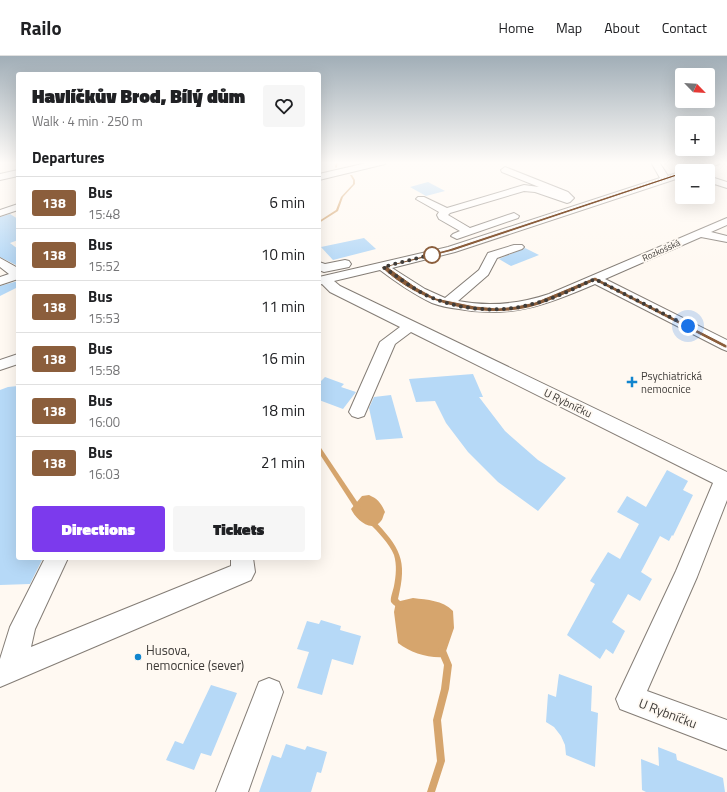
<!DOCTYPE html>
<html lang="en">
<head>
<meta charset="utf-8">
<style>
  :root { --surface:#fff; --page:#f6f6f6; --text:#202124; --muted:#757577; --line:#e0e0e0; --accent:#7c3aed }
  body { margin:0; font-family:"Titillium Web",sans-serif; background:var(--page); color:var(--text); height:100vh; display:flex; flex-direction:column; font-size:15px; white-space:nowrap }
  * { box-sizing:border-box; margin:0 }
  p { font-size:13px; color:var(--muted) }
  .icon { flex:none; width:22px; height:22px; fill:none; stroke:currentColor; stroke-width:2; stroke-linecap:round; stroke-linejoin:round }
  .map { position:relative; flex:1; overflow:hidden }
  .drawer { position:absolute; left:16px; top:16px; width:305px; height:488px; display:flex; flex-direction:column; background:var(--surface); border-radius:4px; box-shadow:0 4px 16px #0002 }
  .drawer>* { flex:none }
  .badge { padding:0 8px; border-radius:3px; font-size:14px; line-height:26px }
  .needle { width:26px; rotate:115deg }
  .buttons { position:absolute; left:675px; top:12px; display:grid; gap:8px }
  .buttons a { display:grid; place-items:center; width:40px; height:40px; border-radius:4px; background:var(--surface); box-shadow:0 4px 16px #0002; font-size:20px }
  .you { position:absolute; width:20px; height:20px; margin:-10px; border:3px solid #fff; border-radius:50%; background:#1a73e8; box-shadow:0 0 0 6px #1a73e833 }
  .map>.badge { position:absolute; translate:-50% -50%; box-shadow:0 0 0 2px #fff }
  h2 { padding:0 16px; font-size:15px; line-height:36px }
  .round { display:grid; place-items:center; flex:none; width:42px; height:42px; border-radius:4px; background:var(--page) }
  .overview { display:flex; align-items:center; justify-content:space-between; height:68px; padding:0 16px }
  h1 { font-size:19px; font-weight:800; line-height:30px }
  .action { display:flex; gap:8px; margin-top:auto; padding:8px 16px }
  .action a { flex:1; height:46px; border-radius:4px; background:var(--accent); color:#fff; font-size:16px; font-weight:800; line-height:46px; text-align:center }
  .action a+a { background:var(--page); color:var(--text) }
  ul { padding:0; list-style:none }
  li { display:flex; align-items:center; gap:12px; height:52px; padding:0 16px; border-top:1px solid var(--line) }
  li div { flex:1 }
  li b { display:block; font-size:15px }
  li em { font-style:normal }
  li .badge { min-width:44px; font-weight:700; text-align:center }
  header { display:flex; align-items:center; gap:24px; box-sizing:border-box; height:56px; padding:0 20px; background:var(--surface); border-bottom:1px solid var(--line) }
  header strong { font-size:19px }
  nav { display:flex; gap:22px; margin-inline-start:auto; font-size:14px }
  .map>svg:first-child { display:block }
  .water { fill:#d6a56d }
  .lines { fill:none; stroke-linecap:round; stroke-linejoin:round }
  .stream { fill:#d6a56d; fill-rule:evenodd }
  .building { fill:#b6d9f7 }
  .minor-casing { stroke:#847d76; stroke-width:2 }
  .minor { fill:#fff; fill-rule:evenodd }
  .line { fill:#8b5e3c; stroke:#fff }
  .walk { stroke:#3f3c39; stroke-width:4; stroke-dasharray:0 7.2 }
  .stop-dot { fill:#fff; stroke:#8b5e3c; stroke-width:2 }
  .poi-dot { fill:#1185ce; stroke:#fff9f2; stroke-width:1.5 }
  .labels { text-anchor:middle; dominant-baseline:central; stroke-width:3.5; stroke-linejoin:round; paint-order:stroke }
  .far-street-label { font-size:9px; fill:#3f3c39; stroke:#fff9f2 }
  .poi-label { font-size:11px; fill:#3f3c39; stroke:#fff9f2; text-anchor:start }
  .street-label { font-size:11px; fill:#3f3c39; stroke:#fff9f2 }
  .near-poi-label { font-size:13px; fill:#3f3c39; stroke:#fff9f2; text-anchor:start }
  .near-street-label { font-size:13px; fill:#3f3c39; stroke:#fff9f2 }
</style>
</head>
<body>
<header>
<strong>Railo</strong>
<nav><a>Home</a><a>Map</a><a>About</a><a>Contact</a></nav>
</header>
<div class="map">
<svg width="727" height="736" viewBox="0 0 727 736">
  <rect width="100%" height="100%" fill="#fff9f2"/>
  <g class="water">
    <path d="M369,439C378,443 381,447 385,456C383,459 383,463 381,465C371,478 355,462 351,453L362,440Z"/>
    <path d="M413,542C428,544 442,544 453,555L454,572L444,601C427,602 411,597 398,587L394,556L396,546Z"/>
  </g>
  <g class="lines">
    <g class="stream">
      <polygon points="336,106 338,106 337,111 336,112 335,111"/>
      <polygon points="350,119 352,119 355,124 355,128 343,141 338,155 319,167 319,165 336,154 341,141 353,128 353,124"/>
      <polygon points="319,391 321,392 360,450 361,452 360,454 356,454 319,397"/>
      <path d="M371,462L373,463C400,492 408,503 398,543L403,548L404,550L403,552L401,553C398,552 393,549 391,546C390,542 393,535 394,530C396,520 397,509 394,499C389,487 378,476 369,467L368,465L369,463Z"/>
      <polygon points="442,591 445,592 452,609 449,633 441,664 445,705 435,736 427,736 437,705 433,664 441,633 444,609 438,595 439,592"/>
    </g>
  </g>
  <g class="building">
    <polygon points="428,126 445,135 426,140 410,131"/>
    <polygon points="10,158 18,163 18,184 10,187 18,193 18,210 0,201 0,161"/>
    <polygon points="364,182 376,193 333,204 321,191"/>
    <polygon points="525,192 539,199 511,210 499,203"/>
    <polygon points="18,225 18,231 0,240 0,230"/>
    <polygon points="473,318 483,341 479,341 505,375 538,404 566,422 538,455 498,426 468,396 446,367 435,345 416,346 409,323"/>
    <polygon points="325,321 344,328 341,331 356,336 343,353 319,344 319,327"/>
    <polygon points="18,330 18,502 43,502 30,528 0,529 0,334 8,331"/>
    <polygon points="391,339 403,382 376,384 369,352 374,341"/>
    <polygon points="667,414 688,425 683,434 693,439 673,480 672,479 669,485 660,480 641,516 652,523 640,545 628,538 612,566 625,575 613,598 606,593 600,603 567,579 595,528 590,525 608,496 620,503 639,468 617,456 627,440 646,451"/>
    <polygon points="321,564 341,570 340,574 361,580 353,609 332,603 322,639 297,632 309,596 297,593 307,565 319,568"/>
    <polygon points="559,618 592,630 591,655 598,657 595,711 566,699 565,689 561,680 554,671 546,666 548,638 556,641"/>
    <polygon points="211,629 237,637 211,700 201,697 194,714 166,704 175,685 183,688"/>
    <polygon points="286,688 305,694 307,690 327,696 321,717 317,716 311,736 259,736 272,699 281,702"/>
    <polygon points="658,691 676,698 677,704 723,722 725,736 646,736 642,734 641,703 659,710"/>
  </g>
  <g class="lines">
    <defs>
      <g id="minor">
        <polygon points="371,106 386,106 385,108 319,124 319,118"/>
        <path d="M651,106H659L668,120L682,115V121L455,196L392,212L425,233L445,242L479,214L488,197L514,189H522L524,191L522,193L497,202L488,219L458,245C489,251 519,248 549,238L727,162V169L711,176L727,180V186L701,181L605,223L727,284V295L722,293L595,228C549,248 510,263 459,253C450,252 440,250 432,247C413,238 396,226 380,214L334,225L340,230L727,416V444L697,521L647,635L727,664V694L620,653L616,643L676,515L713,427L411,276L395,288L364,360L358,362L352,360L349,356L380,286L400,271L330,236L322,228L319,229V221L448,191L660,122Z"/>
        <polygon points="708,106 720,106 719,108 698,115 685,115 686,113"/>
        <polygon points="505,111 568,136 574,142 570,146 567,147 535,136 524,135 450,157 448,159 470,172 514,157 519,160 518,162 457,183 451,180 453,178 460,175 439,163 437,159 439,156 416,143 418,141 424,141 447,152 524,129 539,131 502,116 501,114"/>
        <polygon points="18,114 18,120 0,124 0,118"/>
        <polygon points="708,120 727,126 727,132 708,126"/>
        <polygon points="18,148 18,154 0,160 0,154"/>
        <polygon points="0,202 18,212 18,223 0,229 0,221 9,218 0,211"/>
        <polygon points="345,204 349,205 351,208 349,211 324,216 319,214 319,206 325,208"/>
        <polygon points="18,298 18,308 0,314 0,304"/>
        <polygon points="45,502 68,502 35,573 31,591 231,510 231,502 253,502 255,516 251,524 0,631 0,603 10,571"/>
        <polygon points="269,622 279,626 283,636 248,736 216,736 259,626"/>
      </g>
    </defs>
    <use href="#minor" class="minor-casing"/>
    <use href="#minor" class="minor"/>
  </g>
  <linearGradient id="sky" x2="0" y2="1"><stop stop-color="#a1aeb7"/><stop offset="0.51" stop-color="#fffcf9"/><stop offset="1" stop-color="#fffcf9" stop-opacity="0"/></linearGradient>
  <rect width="727" height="209" fill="url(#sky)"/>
  <path class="line" d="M682,116L683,118L453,195L388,211L416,231L436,242L475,250L498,252L516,250L535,246L595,221L727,289V292H725L595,225C577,233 558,242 539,249C487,266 419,249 381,211L449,193Z"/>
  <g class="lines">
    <path class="walk" d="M432,199L438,197L383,211C400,222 416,236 435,243C466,255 504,257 536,247C557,242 576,231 595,223L688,270"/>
  </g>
  <circle class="stop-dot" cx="432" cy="199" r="8"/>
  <g class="poi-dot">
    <path d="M630 320h4v4h4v4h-4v4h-4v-4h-4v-4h4z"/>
    <circle cx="138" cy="601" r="4"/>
  </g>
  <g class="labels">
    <g class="far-street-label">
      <text transform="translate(661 194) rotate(-24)">Rozkošská</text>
    </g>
    <g class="poi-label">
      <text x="641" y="320">Psychiatrická<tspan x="641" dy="13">nemocnice</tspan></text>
    </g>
    <g class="street-label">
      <text transform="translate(568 347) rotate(26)">U Rybníčku</text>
    </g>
    <g class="near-poi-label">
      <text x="146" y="594">Husova,<tspan x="146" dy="15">nemocnice (sever)</tspan></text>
    </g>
    <g class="near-street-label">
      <text transform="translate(668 657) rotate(21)">U Rybníčku</text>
    </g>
  </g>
</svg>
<div class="buttons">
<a><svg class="needle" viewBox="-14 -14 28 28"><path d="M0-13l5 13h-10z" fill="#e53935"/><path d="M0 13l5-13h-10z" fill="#757577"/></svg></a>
<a>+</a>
<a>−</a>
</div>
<div class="you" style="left:688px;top:270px"></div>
<section class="drawer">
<div class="overview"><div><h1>Havlíčkův Brod, Bílý dům</h1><p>Walk · 4 min · 250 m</p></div><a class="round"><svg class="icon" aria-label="heart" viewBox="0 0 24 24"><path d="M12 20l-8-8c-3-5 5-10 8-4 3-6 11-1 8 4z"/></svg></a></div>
<h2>Departures</h2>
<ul>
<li><span class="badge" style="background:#8b5e3c;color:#fff">138</span><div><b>Bus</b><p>15:48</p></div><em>6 min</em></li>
<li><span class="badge" style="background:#8b5e3c;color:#fff">138</span><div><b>Bus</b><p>15:52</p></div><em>10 min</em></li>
<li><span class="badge" style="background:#8b5e3c;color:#fff">138</span><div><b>Bus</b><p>15:53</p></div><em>11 min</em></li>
<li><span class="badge" style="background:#8b5e3c;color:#fff">138</span><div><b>Bus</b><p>15:58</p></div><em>16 min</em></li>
<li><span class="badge" style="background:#8b5e3c;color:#fff">138</span><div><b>Bus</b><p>16:00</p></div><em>18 min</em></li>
<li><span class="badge" style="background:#8b5e3c;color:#fff">138</span><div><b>Bus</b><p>16:03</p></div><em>21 min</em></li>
</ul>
<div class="action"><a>Directions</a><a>Tickets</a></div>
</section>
</div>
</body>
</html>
